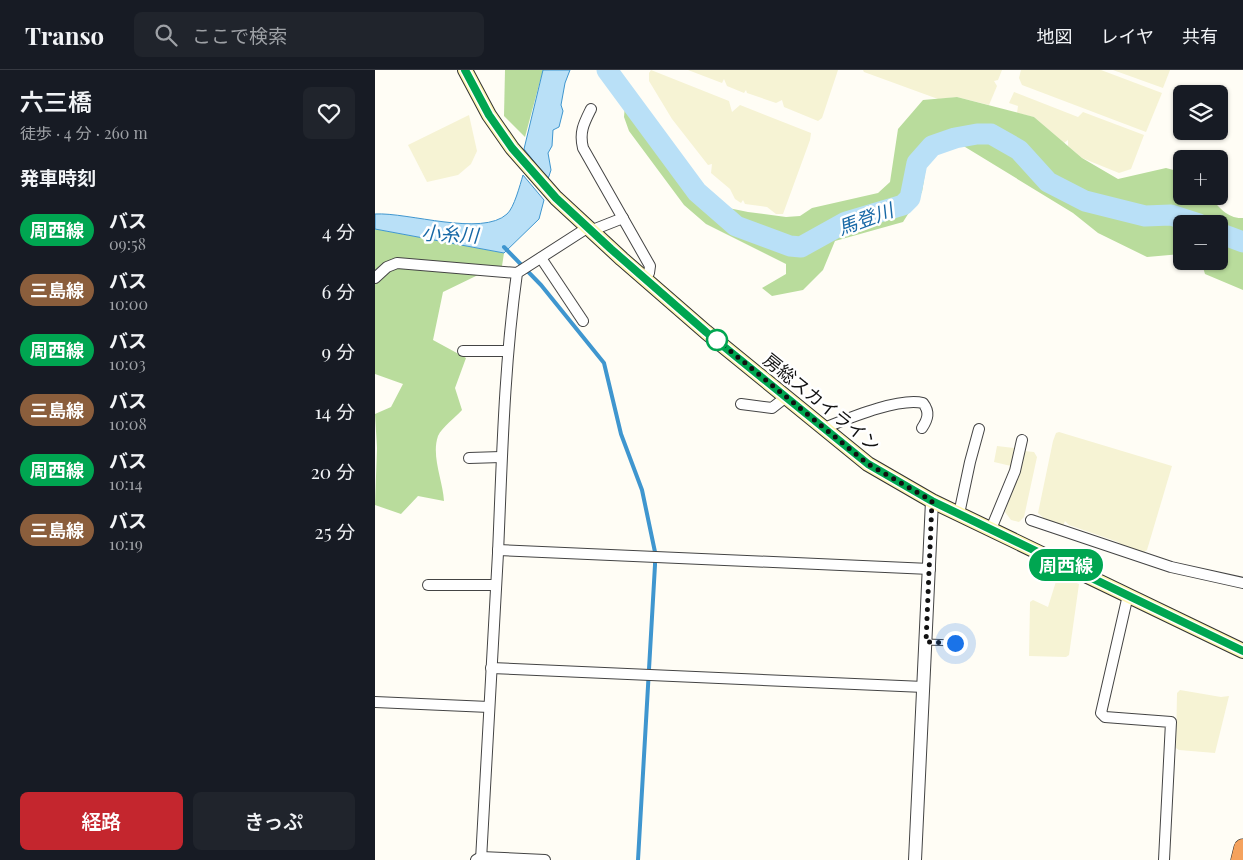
<!DOCTYPE html>
<html lang="ja">
<head>
<meta charset="utf-8">
<style>
  :root { --surface:#171b24; --page:#20242c; --text:#f1f3f6; --muted:#9ea1a6; --line:#363941; --accent:#c4262e }
  body { margin:0; font-family:"Playfair Display","Noto Sans JP",serif; background:var(--page); color:var(--text); height:100vh; display:flex; flex-direction:column; font-size:19px; white-space:nowrap }
  * { box-sizing:border-box; margin:0 }
  p { font-size:16px; color:var(--muted) }
  .icon { flex:none; width:28px; height:28px; fill:none; stroke:currentColor; stroke-width:2; stroke-linecap:round; stroke-linejoin:round }
  .map { position:relative; flex:1; overflow:hidden }
  .panel { display:flex; flex-direction:column; background:var(--surface); width:375px }
  .panel>* { flex:none }
  .badge { padding:0 10px; border-radius:16px; font-size:18px; line-height:32px }
  .tools { position:absolute; left:798px; top:15px; display:grid; gap:10px }
  .tools a { display:grid; place-items:center; width:55px; height:55px; border-radius:8px; background:var(--surface); box-shadow:0 1px 4px #0004; font-size:25px }
  .you { position:absolute; width:25px; height:25px; margin:-12px; border:4px solid #fff; border-radius:50%; background:#1a73e8; box-shadow:0 0 0 8px #1a73e833 }
  .map>.badge { position:absolute; translate:-50% -50%; box-shadow:0 0 0 2px #fff }
  h2 { padding:0 20px; font-size:19px; line-height:45px }
  .round { display:grid; place-items:center; flex:none; width:52px; height:52px; border-radius:8px; background:var(--page) }
  .summary { display:flex; align-items:center; justify-content:space-between; height:85px; padding:0 20px }
  h1 { font-size:24px; font-weight:600; line-height:38px }
  .primary-button { display:flex; gap:10px; margin-top:auto; padding:10px 20px }
  .primary-button a { flex:1; height:58px; border-radius:8px; background:var(--accent); color:#fff; font-size:20px; font-weight:600; line-height:58px; text-align:center }
  .primary-button a+a { background:var(--page); color:var(--text) }
  ul { padding:0; list-style:none }
  li { display:flex; align-items:center; gap:15px; height:60px; padding:0 20px }
  li div { flex:1 }
  li b { display:block; font-size:19px }
  li em { font-style:normal }
  li .badge { min-width:55px; font-weight:700; text-align:center }
  header { display:flex; align-items:center; gap:30px; box-sizing:border-box; height:70px; padding:0 25px; background:var(--surface); border-bottom:1px solid var(--line) }
  header strong { font-size:24px }
  nav { display:flex; gap:28px; margin-inline-start:auto; font-size:18px }
  .search { width:350px; height:45px; background:var(--page); display:flex; align-items:center; gap:12px; box-sizing:border-box; padding:0 18px; border-radius:8px; color:var(--muted); font-size:19px }
  main { display:flex; flex:1; min-height:0 }
  .map>svg:first-child { display:block }
  .farmland { fill:#f6f3d4 }
  .forest { fill:#b9dc9c }
  .water { fill:#b9e0f7; stroke:#3f96cf }
  .lines { fill:none; stroke-linecap:round; stroke-linejoin:round }
  .stream { stroke:#3f96cf; stroke-width:4 }
  .river { stroke:#b9e0f7; stroke-width:21 }
  .service-casing { stroke:#444; stroke-width:7 }
  .minor-casing { stroke:#444; stroke-width:12 }
  .tertiary-casing { stroke:#444; stroke-width:14 }
  .secondary-casing { stroke:#333; stroke-width:16 }
  .motorway-casing { stroke:#222; stroke-width:19 }
  .service { stroke:#fff; stroke-width:5 }
  .minor { stroke:#fff; stroke-width:10 }
  .tertiary { stroke:#fff; stroke-width:12 }
  .secondary { stroke:#fff6b0; stroke-width:14 }
  .motorway { stroke:#f5a25d; stroke-width:18 }
  .line-casing { stroke:#fff; stroke-width:11 }
  .line { stroke:#00a651; stroke-width:8 }
  .walk { stroke:#111; stroke-width:5; stroke-dasharray:0 9 }
  .stop-dot { fill:#fff; stroke:#00a651; stroke-width:2.5 }
  .labels { text-anchor:middle; dominant-baseline:central; stroke-width:5; stroke-linejoin:round; paint-order:stroke }
  .street-label { font-size:18px; fill:#111; stroke:#fff }
  .water-label { font-size:19px; font-style:italic; fill:#1768a6; stroke:#fff }
</style>
</head>
<body>
<header>
<strong>Transo</strong>
<div class="search"><svg class="icon" aria-label="search" viewBox="0 0 24 24"><circle cx="10" cy="10" r="6"/><path d="M15 15l6 6"/></svg>ここで検索</div>
<nav><a>地図</a><a>レイヤ</a><a>共有</a></nav>
</header>
<main>
<section class="panel">
<div class="summary"><div><h1>六三橋</h1><p>徒歩 · 4 分 · 260 m</p></div><a class="round"><svg class="icon" aria-label="heart" viewBox="0 0 24 24"><path d="M12 20l-8-8c-3-5 5-10 8-4 3-6 11-1 8 4z"/></svg></a></div>
<h2>発車時刻</h2>
<ul>
<li><span class="badge" style="background:#00a651;color:#fff">周西線</span><div><b>バス</b><p>09:58</p></div><em>4 分</em></li>
<li><span class="badge" style="background:#8b5e3c;color:#fff">三島線</span><div><b>バス</b><p>10:00</p></div><em>6 分</em></li>
<li><span class="badge" style="background:#00a651;color:#fff">周西線</span><div><b>バス</b><p>10:03</p></div><em>9 分</em></li>
<li><span class="badge" style="background:#8b5e3c;color:#fff">三島線</span><div><b>バス</b><p>10:08</p></div><em>14 分</em></li>
<li><span class="badge" style="background:#00a651;color:#fff">周西線</span><div><b>バス</b><p>10:14</p></div><em>20 分</em></li>
<li><span class="badge" style="background:#8b5e3c;color:#fff">三島線</span><div><b>バス</b><p>10:19</p></div><em>25 分</em></li>
</ul>
<div class="primary-button"><a>経路</a><a>きっぷ</a></div>
</section>
<div class="map">
<svg width="868" height="790" viewBox="0 0 868 790">
  <rect width="100%" height="100%" fill="#fffdf5"/>
  <g class="farmland">
    <polygon points="276,0 354,31 357,42 365,35 436,63 435,70 408,144 401,144 392,137 370,134 368,130 366,133 360,129 355,119 336,103 337,94 333,95 297,49 274,11 274,3"/>
    <polygon points="313,0 463,0 447,48 443,51 409,37 407,30 401,33 372,23 371,20 369,23 352,16 349,9 347,13"/>
    <polygon points="488,0 627,0 623,10 619,11 622,16 614,35 582,27 563,29 489,2"/>
    <polygon points="646,0 726,0 787,23 771,62 647,15 644,8"/>
    <polygon points="738,0 795,0 788,18"/>
    <polygon points="639,22 703,47 708,42 769,65 756,99 744,103 707,88 693,76 693,70 689,73 659,47 642,43 643,36 634,33"/>
    <polygon points="94,45 102,81 96,94 83,105 52,112 33,75"/>
    <polygon points="684,362 797,396 772,480 768,483 750,477 743,472 694,455 690,451 688,456 671,450 663,443 678,371 681,363"/>
    <polygon points="622,376 639,378 636,396 619,392"/>
    <polygon points="649,381 659,382 662,387 649,447 644,452 636,450 630,442"/>
    <polygon points="683,505 704,514 694,585 691,587 654,586 655,532 658,530 673,537"/>
    <polygon points="805,620 846,627 854,626 840,683 804,680 801,678 802,623"/>
  </g>
  <g class="forest">
    <polygon points="130,0 168,0 150,67 129,46"/>
    <path d="M582,27L659,47L707,88L743,109L791,98L806,102V126H835C843,137 853,149 868,148V220L830,204L826,191H844V154H806V184L772,187L723,163L698,143L577,69L553,85L547,122L528,152L460,171L448,200L428,220L397,226L387,218L411,204V194L331,154L309,135L254,61L249,47L250,35L291,95L329,133L373,142L411,147L425,146L437,138L503,123L515,112L523,59L548,30Z"/>
    <path d="M0,159L129,183L127,196L107,198L103,205L68,222L58,270L91,288L80,318L87,340C81,347 67,357 63,366C56,386 68,411 69,431L43,426L26,444L0,435L2,378L0,344L16,337L28,314L0,304Z"/>
  </g>
  <g class="water">
    <polygon points="168,0 195,0 190,13 186,35 188,41 184,57 178,60 177,76 173,83 176,100 173,109 149,79"/>
    <path d="M148,105L169,130L164,149L129,183L0,159V144C33,142 107,167 132,144C139,138 145,115 148,105Z"/>
  </g>
  <g class="lines">
    <polyline class="stream" points="129,177 166,215 229,293 246,364 267,420 280,482 280,495 263,790"/>
    <g class="river">
      <polyline points="232,0 322,122 361,156 415,176 426,177 471,152 528,135 535,128 542,93 557,76 580,68 602,64 616,64 644,80 673,112 710,131 770,146 796,145 824,154"/>
      <polyline points="844,163 868,172"/>
    </g>
    <defs>
      <polyline id="service" points="551,572 580,573"/>
      <g id="minor">
        <path d="M216,39C209,53 204,62 208,78L275,196L274,203L269,208"/>
        <polyline points="215,161 248,148"/>
        <polyline points="166,188 208,251"/>
        <polyline points="0,208 12,197 22,193 142,203"/>
        <polyline points="88,281 133,281"/>
        <polyline points="366,334 397,338 411,327"/>
        <path d="M449,358C472,349 524,327 548,333C555,342 553,349 547,358"/>
        <polyline points="94,388 126,387"/>
        <polyline points="584,444 595,392 604,359"/>
        <polyline points="656,450 796,497 868,513"/>
        <polyline points="616,459 640,401 647,370"/>
        <polyline points="123,480 555,499"/>
        <polyline points="53,515 121,515"/>
        <polyline points="753,525 726,643 730,647 796,652 789,790"/>
        <polyline points="116,598 549,617"/>
        <polyline points="0,632 114,637"/>
        <polyline points="101,790 106,787 170,790"/>
        <path d="M106,790C111,688 118,586 123,483C127,390 129,296 142,203L212,158"/>
      </g>
      <polyline id="tertiary" points="540,790 557,431"/>
      <polyline id="secondary" points="90,0 114,45 137,78 181,128 247,189 331,262 493,394 557,431 868,581"/>
      <polyline id="motorway" points="865,790 868,778"/>
    </defs>
    <use href="#service" class="service-casing"/>
    <use href="#minor" class="minor-casing"/>
    <use href="#tertiary" class="tertiary-casing"/>
    <use href="#secondary" class="secondary-casing"/>
    <use href="#motorway" class="motorway-casing"/>
    <use href="#service" class="service"/>
    <use href="#minor" class="minor"/>
    <use href="#tertiary" class="tertiary"/>
    <use href="#secondary" class="secondary"/>
    <use href="#motorway" class="motorway"/>
  </g>
  <g class="lines">
    <defs>
      <polyline id="line" points="90,0 114,45 137,78 181,128 236,179 331,262 493,394 557,431 868,581"/>
    </defs>
    <use href="#line" class="line-casing"/>
    <use href="#line" class="line"/>
    <polyline class="walk" points="342,270 493,394 557,431 551,572 580,573"/>
  </g>
  <circle class="stop-dot" cx="342" cy="270" r="10"/>
  <g class="labels">
    <g class="street-label">
      <text transform="translate(447 332) rotate(39)">房総スカイライン</text>
    </g>
    <g class="water-label">
      <text transform="translate(490 148) rotate(-20)">馬登川</text>
      <text transform="translate(75 163) rotate(3)">小糸川</text>
    </g>
  </g>
</svg>
<div class="tools">
<a><svg class="icon" aria-label="layers" viewBox="0 0 24 24"><path d="M12 4l9 5-9 5-9-5zM3 14l9 5 9-5"/></svg></a>
<a>+</a>
<a>−</a>
</div>
<div class="you" style="left:580px;top:573px"></div>
<b class="badge" style="left:691px;top:495px;background:#00a651;color:#fff">周西線</b>
</div>
</main>
</body>
</html>
